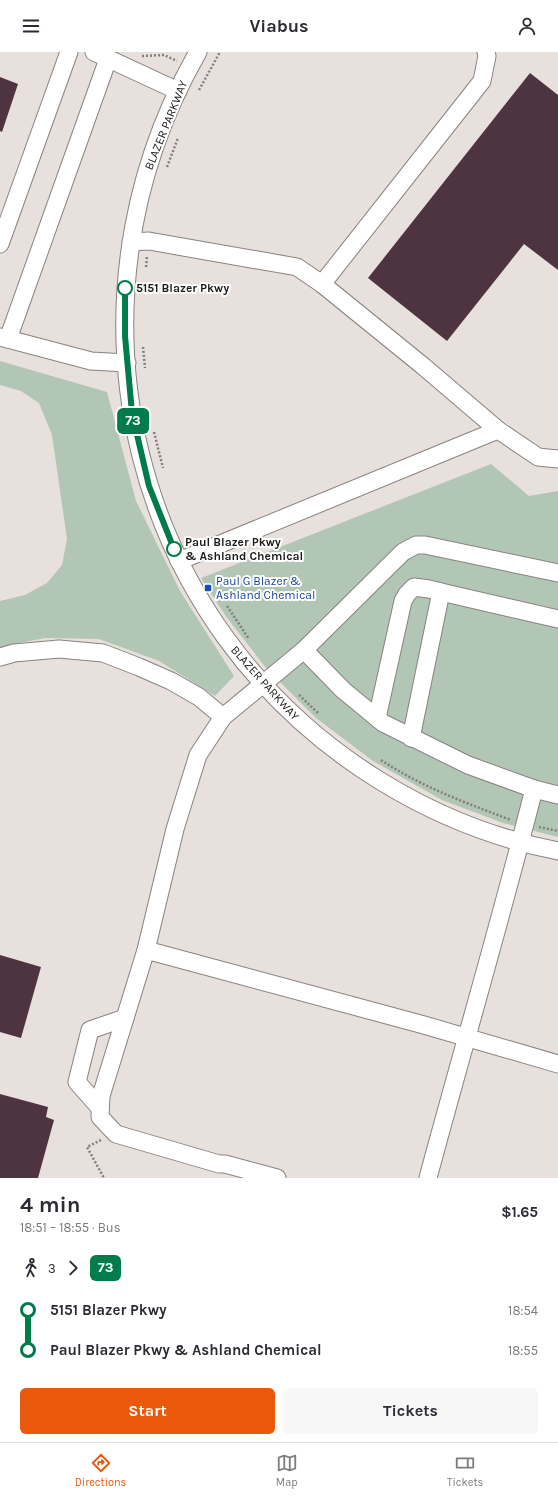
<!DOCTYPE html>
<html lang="en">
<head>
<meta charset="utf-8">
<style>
  :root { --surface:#fff; --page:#f7f7f7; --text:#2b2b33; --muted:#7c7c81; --line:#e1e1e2; --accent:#ea580c }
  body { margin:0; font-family:Karla,sans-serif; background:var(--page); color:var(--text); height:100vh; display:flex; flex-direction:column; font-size:15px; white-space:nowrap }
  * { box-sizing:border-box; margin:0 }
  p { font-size:13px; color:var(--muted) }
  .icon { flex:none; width:22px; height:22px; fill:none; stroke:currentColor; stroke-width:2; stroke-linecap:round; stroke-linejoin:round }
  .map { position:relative; height:1126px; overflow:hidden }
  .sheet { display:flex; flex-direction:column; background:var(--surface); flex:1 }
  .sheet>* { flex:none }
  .badge { padding:0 8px; border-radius:6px; font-size:14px; line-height:26px }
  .map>.badge { position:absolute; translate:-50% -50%; box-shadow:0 0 0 2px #fff }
  .legs { display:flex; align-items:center; gap:6px; height:44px; padding:0 20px; font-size:13px }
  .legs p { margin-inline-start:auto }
  .overview { display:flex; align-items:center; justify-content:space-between; height:68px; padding:0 20px }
  h1 { font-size:22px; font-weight:700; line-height:30px }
  .action { display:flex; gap:8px; margin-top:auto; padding:8px 20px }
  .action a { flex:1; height:46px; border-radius:6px; background:var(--accent); color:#fff; font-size:16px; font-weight:700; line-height:46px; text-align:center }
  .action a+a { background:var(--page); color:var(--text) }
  ul { padding:0 20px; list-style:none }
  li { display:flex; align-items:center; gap:14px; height:40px; font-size:15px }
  li i { display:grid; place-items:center; width:6px; height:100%; margin:0 5px; background:currentColor }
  li i::after { content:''; width:10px; height:10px; margin:-5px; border:3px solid; border-radius:50%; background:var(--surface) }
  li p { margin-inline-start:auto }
  li:first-child i { background:linear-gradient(#0000 50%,currentColor 0) }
  li:last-child i { background:linear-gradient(currentColor 50%,#0000 0) }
  header { display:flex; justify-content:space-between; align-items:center; height:52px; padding:0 20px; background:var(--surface); font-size:18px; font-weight:700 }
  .menu { display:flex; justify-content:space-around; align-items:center; height:56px; border-top:1px solid var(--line); background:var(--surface); font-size:11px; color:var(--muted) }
  .menu a { display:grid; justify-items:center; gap:2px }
  .menu .current { color:var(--accent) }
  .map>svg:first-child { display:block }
  .green { fill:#b1c6b5 }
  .building { fill:#4e3441 }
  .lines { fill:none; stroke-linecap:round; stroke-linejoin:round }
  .minor-casing { stroke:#89827f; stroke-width:19 }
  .path { stroke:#837e7b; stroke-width:2.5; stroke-dasharray:2 2; stroke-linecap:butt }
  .minor { stroke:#fff; stroke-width:17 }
  .line-1-casing { stroke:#fff; stroke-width:9 }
  .line-1 { stroke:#007b4b; stroke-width:6 }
  .stop-1-dot { fill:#fff; stroke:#007b4b; stroke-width:2 }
  .transit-dot { fill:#1a4fb4; stroke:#fff; stroke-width:1.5 }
  .labels { text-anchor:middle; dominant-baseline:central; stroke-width:4; stroke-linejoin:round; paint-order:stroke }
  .street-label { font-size:12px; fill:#1d1b19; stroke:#fff }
  .stop-label { font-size:12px; font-weight:bold; fill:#1d1b19; stroke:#fff; text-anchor:start }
  .transit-label { font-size:12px; fill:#164399; stroke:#fff; text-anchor:start }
</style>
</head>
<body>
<header><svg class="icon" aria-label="menu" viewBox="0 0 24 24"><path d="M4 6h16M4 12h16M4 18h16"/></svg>Viabus<svg class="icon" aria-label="person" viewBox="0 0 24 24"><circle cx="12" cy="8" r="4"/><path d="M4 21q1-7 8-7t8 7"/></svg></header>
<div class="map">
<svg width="558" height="1126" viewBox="0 0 558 1126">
  <rect width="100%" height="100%" fill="#e7e0dc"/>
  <g class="green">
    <polygon points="0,309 107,340 136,449 180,539 234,624 215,644 159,609 99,587 45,586 0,595 0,549 25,543 47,531 62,513 67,487 52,383 39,351 21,339 0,333"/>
    <polygon points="491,412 529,444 558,439 558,785 503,771 442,748 373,709 316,666 266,616 225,563 201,526"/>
  </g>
  <g class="building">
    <polygon points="530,21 558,43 558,218 524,192 447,289 368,226"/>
    <polygon points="0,25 18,32 2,80 0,79"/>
    <polygon points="0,903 41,915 21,986 0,980"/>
    <polygon points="0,1042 48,1055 46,1065 54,1068 38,1126 0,1126"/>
  </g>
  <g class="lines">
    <defs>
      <g id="minor">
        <polyline points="94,0 178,39"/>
        <path d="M198,0C52,255 130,576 382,730C436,763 496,787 558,799"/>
        <polyline points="131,190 149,189 297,215 322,232 423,314 498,378"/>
        <polyline points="0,192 69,0"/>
        <polyline points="322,232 482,29 487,4 486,0"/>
        <polyline points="0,285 91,309 127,311"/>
        <polyline points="8,287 108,7"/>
        <polyline points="179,509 498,378 538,405 558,407"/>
        <polyline points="304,598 403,500 416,493 425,493 558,521"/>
        <polyline points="0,605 14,601 59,597 103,601 139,615 171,629 199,645 223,665"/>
        <polyline points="377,666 403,549 407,542 414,535 429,537 441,540"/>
        <polyline points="411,686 441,540 558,567"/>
        <polyline points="534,737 558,743"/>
        <polyline points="146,898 101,1044 100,1065 116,1082 219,1112 225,1112 277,1126"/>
        <polyline points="100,1056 77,1030 90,978 125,966"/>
        <path d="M428,1126C463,996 501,867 534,737L468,713L383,671L343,638L304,598L223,665L198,703L175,777L146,898L424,973L558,1012"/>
      </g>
    </defs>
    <use href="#minor" class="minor-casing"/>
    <g class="path">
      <polyline points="142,4 164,3 177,9"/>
      <polyline points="199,38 220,0"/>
      <polyline points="167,115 178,86"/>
      <polyline points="146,215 147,204"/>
      <polyline points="143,295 145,316"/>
      <polyline points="154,380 163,416"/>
      <polyline points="227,554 249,587"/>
      <polyline points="299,643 318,661"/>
      <path d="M381,708C422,735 466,751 511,768"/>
      <polyline points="539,775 558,779"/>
      <polyline points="101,1088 87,1095 104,1126"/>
    </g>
    <use href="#minor" class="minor"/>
  </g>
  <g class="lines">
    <defs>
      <polyline id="line-1" points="125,236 125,284 132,361 149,434 174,497"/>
    </defs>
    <use href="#line-1" class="line-1-casing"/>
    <use href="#line-1" class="line-1"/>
  </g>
  <g class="stop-1-dot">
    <circle cx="125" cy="236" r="7"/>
    <circle cx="174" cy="497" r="7"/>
  </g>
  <rect class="transit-dot" x="204" y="532" width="8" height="8" rx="2"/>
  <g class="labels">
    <g class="street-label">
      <text transform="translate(166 73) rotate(-68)">BLAZER PARKWAY</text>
      <text transform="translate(265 631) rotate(48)">BLAZER PARKWAY</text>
    </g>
    <g class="stop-label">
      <text x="136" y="236">5151 Blazer Pkwy</text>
      <text x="185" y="490">Paul Blazer Pkwy<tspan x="185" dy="14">&amp; Ashland Chemical</tspan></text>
    </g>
    <g class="transit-label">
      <text x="216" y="529">Paul G Blazer &amp;<tspan x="216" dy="14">Ashland Chemical</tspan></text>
    </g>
  </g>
</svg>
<b class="badge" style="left:133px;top:369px;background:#007b4b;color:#fff">73</b>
</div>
<section class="sheet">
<div class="overview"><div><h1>4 min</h1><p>18:51 – 18:55 · Bus</p></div><b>$1.65</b></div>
<div class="legs"><svg class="icon" aria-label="walk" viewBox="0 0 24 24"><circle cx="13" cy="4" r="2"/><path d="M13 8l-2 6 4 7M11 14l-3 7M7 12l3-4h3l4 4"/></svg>3<svg class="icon" aria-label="forward" viewBox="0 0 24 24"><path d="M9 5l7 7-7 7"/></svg><b class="badge" style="background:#007b4b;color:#fff">73</b></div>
<ul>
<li><i style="color:#007b4b"></i><b>5151 Blazer Pkwy</b><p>18:54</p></li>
<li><i style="color:#007b4b"></i><b>Paul Blazer Pkwy &amp; Ashland Chemical</b><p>18:55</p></li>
</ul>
<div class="action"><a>Start</a><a>Tickets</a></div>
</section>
<nav class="menu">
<a class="current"><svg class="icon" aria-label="directions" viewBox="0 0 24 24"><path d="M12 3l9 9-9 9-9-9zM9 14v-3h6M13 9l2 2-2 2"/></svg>Directions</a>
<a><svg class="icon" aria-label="map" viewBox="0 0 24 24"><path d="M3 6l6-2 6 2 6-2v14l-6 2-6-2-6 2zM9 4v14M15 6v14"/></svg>Map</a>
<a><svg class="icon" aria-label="tickets" viewBox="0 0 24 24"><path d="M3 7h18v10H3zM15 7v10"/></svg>Tickets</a>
</nav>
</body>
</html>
